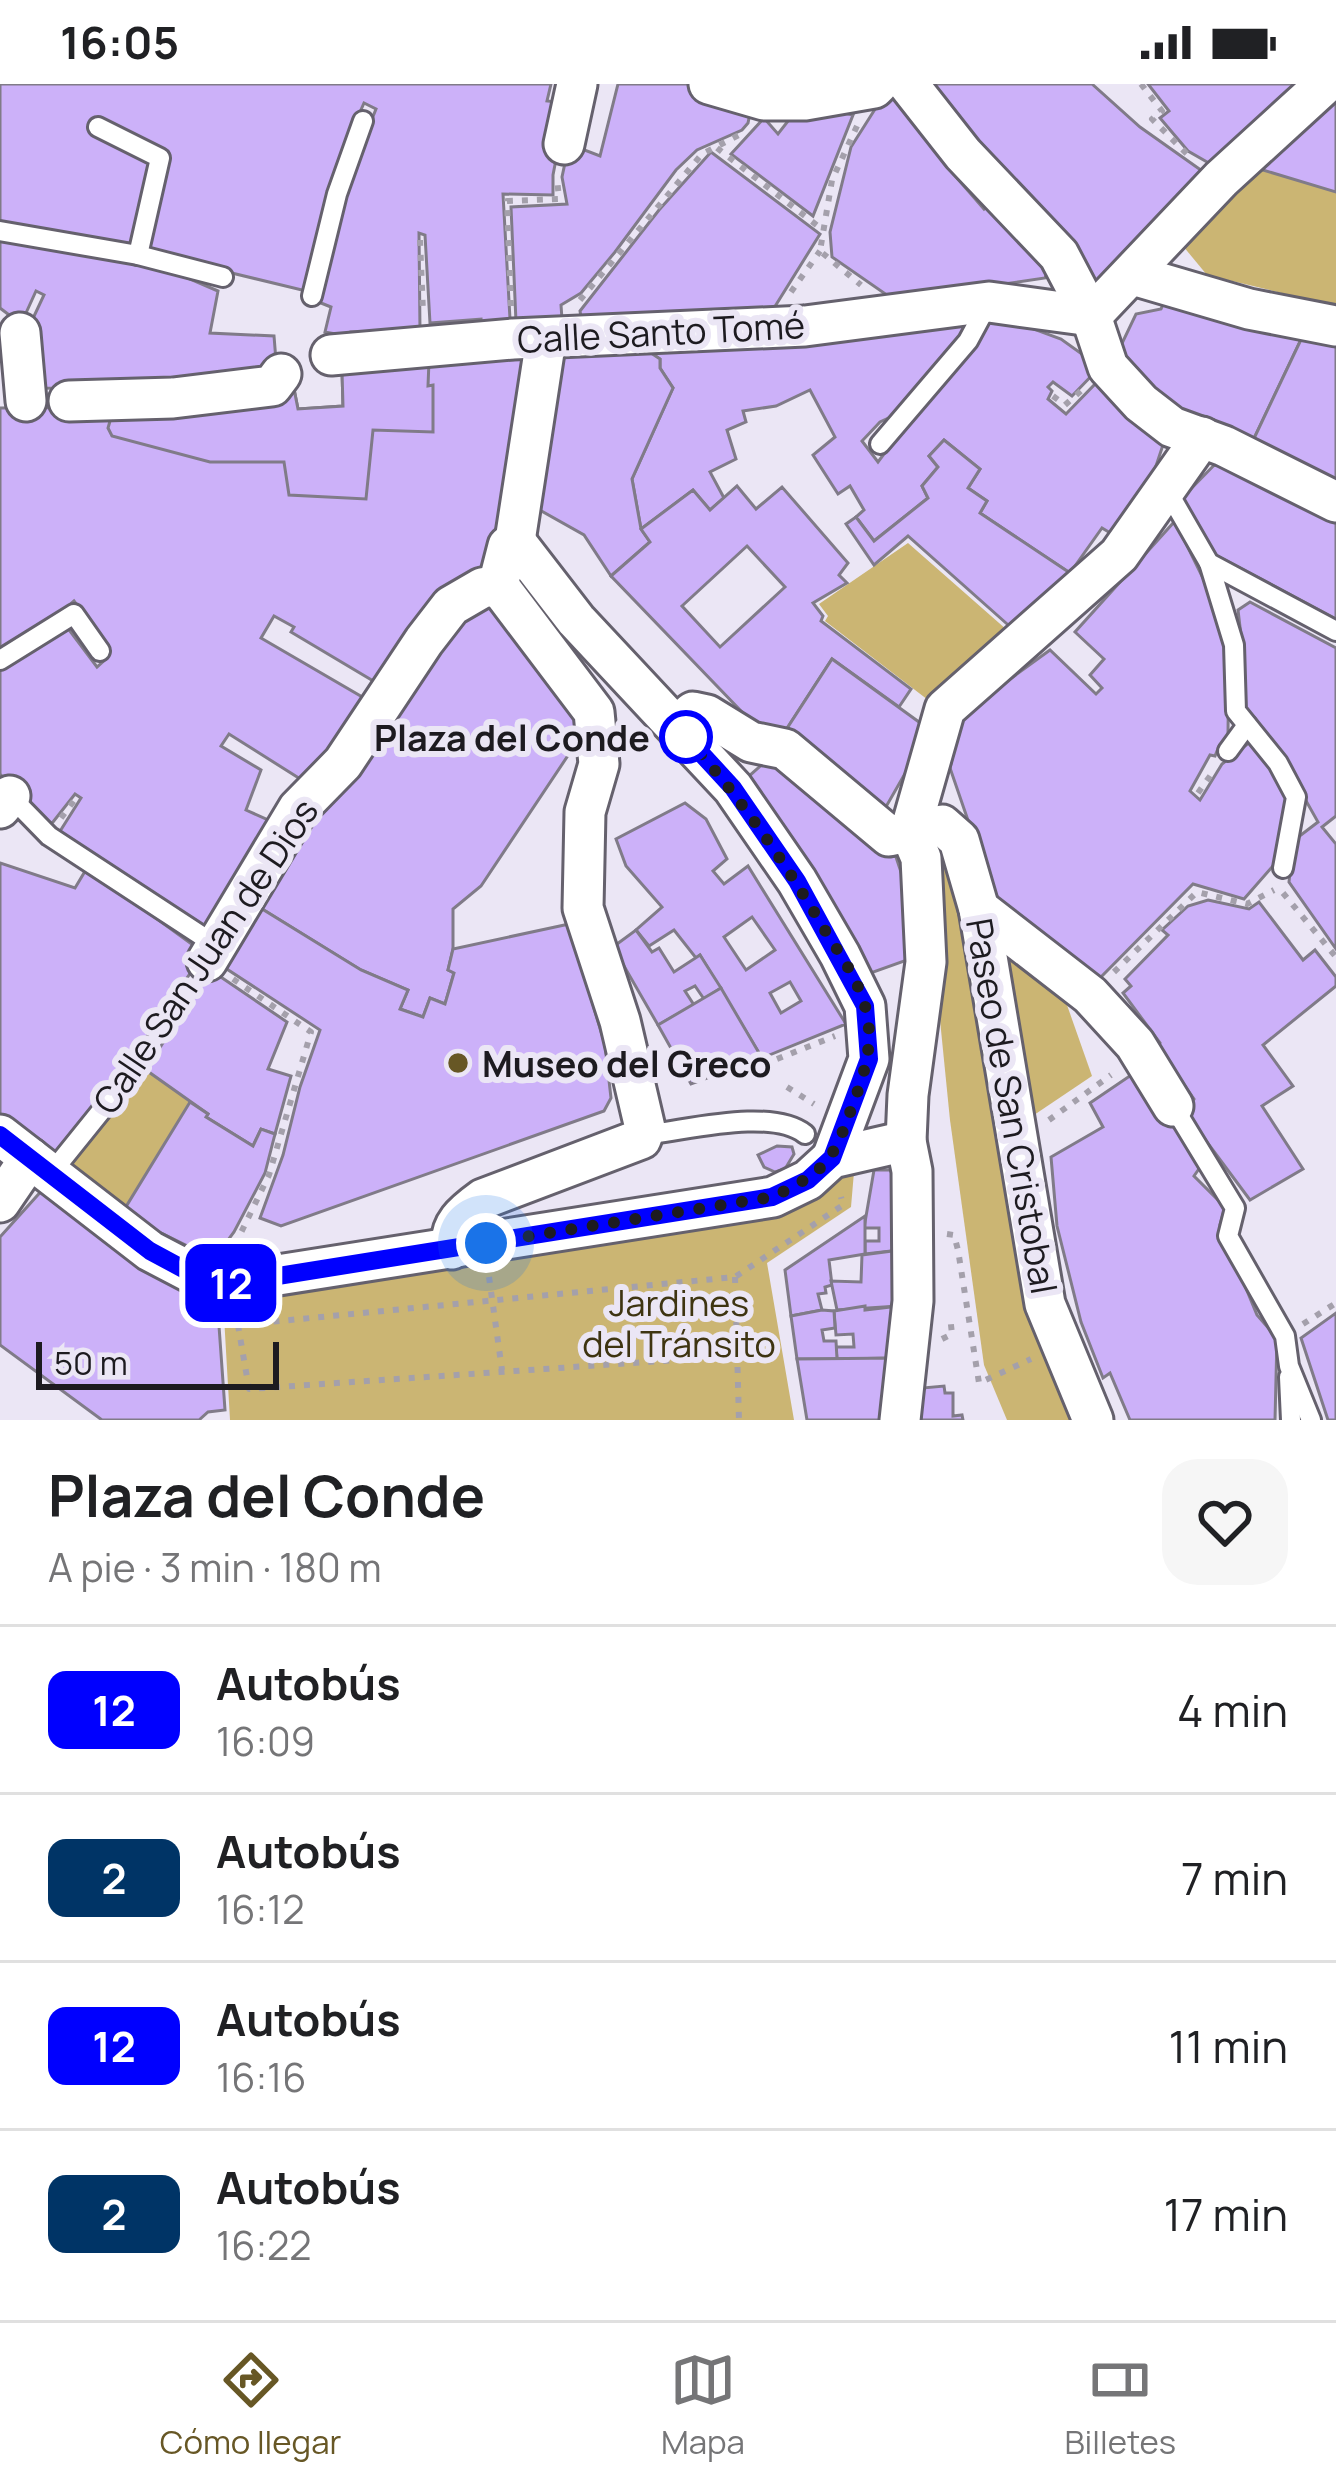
<!DOCTYPE html>
<html lang="es">
<head>
<meta charset="utf-8">
<style>
  :root { --surface:#fff; --page:#f6f6f6; --text:#202124; --muted:#757577; --line:#e0e0e0; --accent:#675725 }
  body { margin:0; font-family:Manrope,sans-serif; background:var(--page); color:var(--text); height:100vh; display:flex; flex-direction:column; font-size:45px; white-space:nowrap }
  * { box-sizing:border-box; margin:0 }
  p { font-size:39px; color:var(--muted) }
  .icon { flex:none; width:66px; height:66px; fill:none; stroke:currentColor; stroke-width:2; stroke-linecap:round; stroke-linejoin:round }
  .map { position:relative; height:1336px; overflow:hidden }
  .sheet { display:flex; flex-direction:column; background:var(--surface); flex:1 }
  .sheet>* { flex:none }
  .badge { padding:0 24px; border-radius:18px; font-size:42px; line-height:78px }
  .scale { position:absolute; left:36px; bottom:30px; width:243px; box-sizing:border-box; padding-left:12px; border:6px solid #1d1b20; border-top:0; font-size:33px; line-height:42px; white-space:nowrap; color:#1d1b20; -webkit-text-stroke:9px #ebe6f5; paint-order:stroke }
  .you { position:absolute; width:60px; height:60px; margin:-30px; border:9px solid #fff; border-radius:50%; background:#1a73e8; box-shadow:0 0 0 18px #1a73e833 }
  .map>.badge { position:absolute; translate:-50% -50%; box-shadow:0 0 0 6px #fff }
  .round { display:grid; place-items:center; flex:none; width:126px; height:126px; border-radius:36px; background:var(--page) }
  .summary { display:flex; align-items:center; justify-content:space-between; height:204px; padding:0 48px }
  h1 { font-size:57px; font-weight:700; line-height:90px }
  ul { padding:0; list-style:none }
  li { display:flex; align-items:center; gap:36px; height:168px; padding:0 48px; border-top:3px solid var(--line) }
  li div { flex:1 }
  li b { display:block; font-size:45px }
  li em { font-style:normal }
  li .badge { min-width:132px; font-weight:700; text-align:center }
  .status { display:flex; justify-content:space-between; align-items:center; height:84px; padding:0 60px; background:var(--surface); direction:ltr }
  .status svg { height:33px; fill:currentColor }
  .tab-bar { display:flex; justify-content:space-around; align-items:center; height:168px; border-top:3px solid var(--line); background:var(--surface); font-size:33px; color:var(--muted) }
  .tab-bar a { display:grid; justify-items:center; gap:6px }
  .tab-bar .selected { color:var(--accent) }
  .map>svg:first-child { display:block }
  .green { fill:#cbb573 }
  .building { fill:#ccb1f9; stroke:#807b88; stroke-width:3; fill-rule:evenodd }
  .lines { fill:none; stroke-linecap:round; stroke-linejoin:round }
  .service-casing { stroke:#65616d; stroke-width:24 }
  .minor-casing { stroke:#65616d; stroke-width:45 }
  .path { stroke:#a4a0ab; stroke-width:6; stroke-dasharray:6 9; stroke-linecap:butt }
  .service { stroke:#fff; stroke-width:18 }
  .minor { stroke:#fff; stroke-width:39 }
  .line-casing { stroke:#fff; stroke-width:27 }
  .line { stroke:#00f; stroke-width:18 }
  .walk { stroke:#1d1b20; stroke-width:12; stroke-dasharray:0 21.6 }
  .stop-dot { fill:#fff; stroke:#00f; stroke-width:6 }
  .poi-dot { fill:#675725; stroke:#ebe6f5; stroke-width:4.5 }
  .labels { text-anchor:middle; dominant-baseline:central; stroke-width:12; stroke-linejoin:round; paint-order:stroke }
  .street-label { font-size:36px; fill:#1d1b20; stroke:#ebe6f5 }
  .stop-label { font-size:36px; font-weight:bold; fill:#1d1b20; stroke:#ebe6f5; text-anchor:end }
  .poi-label { font-size:36px; font-weight:bold; fill:#1d1b20; stroke:#ebe6f5; text-anchor:start }
  .park-label { font-size:36px; fill:#3e3411; stroke:#ebe6f5 }
</style>
</head>
<body>
<div class="status"><b>16:05</b><svg viewBox="0 0 49 12"><path d="M0 12V9h3v3zM5 12V6h3v6zM10 12V3h3v9zM15 12V0h3v12zM26 1h20v11H26zM47 4h2v5h-2z"/></svg></div>
<div class="map">
<svg width="1336" height="1336" viewBox="0 0 1336 1336">
  <rect width="100%" height="100%" fill="#ebe6f5"/>
  <g class="green">
    <polygon points="1253,83 1336,108 1336,222 1207,191 1178,156"/>
    <polygon points="908,459 1007,546 932,619 825,537 828,532 819,520"/>
    <polygon points="938,763 964,836 1073,1336 1007,1336 984,1281 950,1036 936,896"/>
    <polygon points="1011,868 1067,921 1092,992 1034,1031 1007,875"/>
    <polygon points="146,986 190,1018 126,1123 69,1083"/>
    <polygon points="854,1088 851,1123 767,1179 794,1336 230,1336 223,1215 780,1124"/>
  </g>
  <g class="building">
    <polygon points="0,0 551,0 547,17 567,19 553,91 553,111 503,110 510,235 481,241 481,235 430,239 425,151 419,149 420,247 351,248 351,253 325,248 331,223 316,217 342,110 376,25 364,19 346,60 306,207 145,168 153,73 132,168 0,140"/>
    <polygon points="618,0 691,0 752,19 748,39 742,46 697,66 676,86 615,168 581,209 561,221 562,235 516,238 511,123 567,120 562,93 569,60 600,72"/>
    <polygon points="891,0 959,74 951,87 984,125 997,112 1052,176 1045,194 894,216 832,173 830,148 851,63"/>
    <polygon points="926,0 1092,0 1140,43 1205,89 1100,202 965,61"/>
    <polygon points="1148,0 1311,0 1214,82 1188,67 1160,34 1169,27"/>
    <polygon points="1336,9 1336,108 1253,83"/>
    <polygon points="802,19 853,31 813,132 731,70 764,34 778,50"/>
    <polygon points="711,68 820,150 774,224 581,233 580,227 659,126"/>
    <polygon points="0,152 167,185 218,207 210,249 274,252 277,289 168,307 43,304 28,245 44,211 36,207 21,240 0,224"/>
    <polygon points="1167,211 1306,245 1249,365 1165,320 1114,276 1136,230 1161,225"/>
    <polygon points="990,229 1061,255 1100,283 1072,312 1053,298 1048,303 1052,307 1048,315 1066,330 1100,295 1164,358 1153,391 1117,453 1102,444 1070,489 980,429 987,417 968,404 980,385 944,356 929,372 938,383 922,402 928,414 874,457 856,433 864,426 850,402 838,410 813,371 835,353 810,306 776,322 743,327 746,338 727,346 736,375 710,388 724,414 710,426 693,406 641,445 632,395 673,304 660,284 660,275 648,267 969,236 965,257 895,331 880,338 862,357 878,378"/>
    <polygon points="1306,245 1336,253 1336,413 1249,365"/>
    <polygon points="551,266 648,267 660,275 660,284 673,304 632,395 641,445 650,458 611,492 584,451 529,420"/>
    <polygon points="537,271 512,422 480,498 460,493 441,525 407,553 375,598 291,548 294,543 274,532 261,554 376,621 313,703 229,650 221,662 261,686 246,726 277,740 212,848 57,752 81,714 75,710 53,738 45,742 0,690 0,580 67,543 97,583 107,574 109,564 74,517 36,550 0,571 0,324 177,323 177,319 294,305 298,325 343,322 342,287"/>
    <polygon points="429,277 428,302 433,301 433,348 373,346 366,415 289,411 284,378 210,378 112,352 108,344 114,323 294,305 298,325 343,322 342,287"/>
    <polygon points="944,356 980,385 968,404 987,417 980,429 1070,489 1015,547 908,452 874,481 846,440 856,433 874,457 928,414 922,402 938,383 929,372"/>
    <polygon points="1224,371 1336,434 1336,535 1210,468 1181,415"/>
    <path d="M737,402L756,425L782,403L848,479L839,491L847,499L813,519L823,532L821,537L911,605L899,623L832,575L784,649L768,655L611,492L650,458L641,445L693,406L710,426ZM747,462L785,503L720,563L682,522Z"/>
    <polygon points="1175,437 1226,541 1229,562 1228,649 1223,665 1219,662 1215,672 1210,671 1190,707 1200,716 1222,680 1250,658 1287,705 1291,716 1279,775 1244,815 1193,800 1098,896 995,815 950,684 962,630 1050,566 1096,610 1102,604 1090,591 1104,575 1075,548"/>
    <polygon points="483,509 540,590 587,643 481,802 453,825 453,865 448,886 454,889 445,920 430,914 423,933 400,925 408,906 361,886 249,817"/>
    <polygon points="1250,518 1336,564 1336,732 1322,743 1336,760 1336,865 1289,798 1293,757 1318,738 1278,667 1242,622 1244,577 1238,526"/>
    <polygon points="832,575 930,646 879,735 784,649"/>
    <polygon points="773,671 896,773 914,827 910,875 868,890 815,789 749,692"/>
    <path d="M685,719L706,735L727,775L713,787L724,800L748,782L846,940L762,974L700,871L696,874L674,846L649,862L636,846L662,823L626,782L616,755ZM752,833L775,866L746,886L724,853ZM790,898L801,917L781,929L770,909Z"/>
    <polygon points="0,779 75,804 87,784 204,869 135,970 53,1071 0,1036"/>
    <polygon points="1208,816 1249,825 1259,818 1303,876 1315,866 1336,893 1336,902 1263,961 1293,1002 1262,1022 1303,1085 1250,1116 1186,1030 1194,1015 1158,963 1160,959 1123,909 1131,902 1125,895 1168,851 1162,846 1188,822"/>
    <polygon points="249,817 361,886 408,906 400,925 423,933 430,914 445,920 454,889 448,886 453,865 569,840 605,961 611,1014 604,1027 281,1142 260,1134 283,1071 300,1003 320,946 213,876"/>
    <polygon points="636,846 652,868 659,864 674,888 700,871 721,904 704,915 695,902 685,907 694,921 658,941 613,863"/>
    <polygon points="209,885 287,938 268,985 291,992 275,1050 261,1045 253,1062 206,1033 208,1030 146,986"/>
    <polygon points="721,904 762,974 691,1000 658,941"/>
    <polygon points="1140,985 1203,1079 1194,1092 1225,1123 1220,1141 1257,1231 1277,1254 1275,1336 1130,1336 1110,1289 1103,1294 1081,1238 1057,1142 1051,1073 1103,1043 1090,1019"/>
    <polygon points="190,1018 208,1030 206,1033 253,1062 261,1045 275,1050 265,1089 234,1148 214,1175 141,1139 124,1126"/>
    <polygon points="777,1062 792,1063 794,1070 785,1085 775,1088 764,1083 758,1071"/>
    <polygon points="874,1086 901,1086 900,1166 865,1170 865,1157 879,1157 879,1144 864,1144"/>
    <polygon points="45,1103 217,1214 225,1326 208,1328 199,1336 102,1336 0,1261 0,1153"/>
    <polygon points="865,1132 865,1170 829,1176 832,1201 825,1203 826,1209 818,1210 822,1226 791,1232 785,1186"/>
    <polygon points="900,1166 899,1222 837,1226 831,1197 861,1198 862,1171"/>
    <polygon points="865,1222 865,1226 899,1222 896,1274 837,1275 836,1263 854,1263 853,1250 836,1251 834,1227"/>
    <polygon points="822,1226 834,1227 835,1244 822,1246 824,1257 836,1257 837,1275 797,1275 791,1232"/>
    <polygon points="1336,1229 1336,1336 1328,1336 1301,1254"/>
    <polygon points="896,1274 893,1336 807,1336 797,1275"/>
    <polygon points="944,1302 945,1309 953,1309 953,1332 962,1331 963,1336 921,1336 922,1304"/>
  </g>
  <g class="lines">
    <defs>
      <g id="service">
        <polyline points="98,43 160,74 138,171"/>
        <polyline points="0,147 138,171 223,193"/>
        <polyline points="312,212 337,110 363,37"/>
        <polyline points="880,360 968,257 989,218"/>
        <polyline points="1167,406 1209,479 1336,547"/>
        <polyline points="1209,479 1234,561 1236,627 1278,679 1296,713 1283,784"/>
        <polyline points="0,576 74,530 100,567"/>
        <polyline points="1228,667 1247,641"/>
        <polyline points="10,712 49,752 214,860"/>
        <polyline points="1173,1022 1235,1124 1228,1152 1285,1252 1289,1282 1311,1336"/>
        <path d="M645,1044L657,1049C695,1044 773,1025 805,1050"/>
        <polyline points="52,1088 135,985"/>
        <polyline points="1289,1293 1291,1336"/>
      </g>
      <g id="minor">
        <polyline points="709,0 764,16 805,16 874,4 878,0"/>
        <polyline points="908,0 963,70 1059,171 1091,232 1108,283 1141,319 1172,343 1224,362 1336,418"/>
        <polyline points="564,60 577,0"/>
        <polyline points="1133,191 1249,225 1336,242"/>
        <polyline points="1091,232 1221,95 1325,0"/>
        <polyline points="20,249 26,317"/>
        <polyline points="331,271 513,255 805,242 989,218 1091,232"/>
        <polyline points="69,317 173,314 272,302 281,290"/>
        <polyline points="515,457 546,255"/>
        <polyline points="498,501 508,462 515,457 576,536 733,704 797,797 840,871 865,922 869,975 832,1074"/>
        <polyline points="677,642 693,628 707,631 751,658 785,665 889,752 942,741 959,756 979,825 1045,1220 1093,1336"/>
        <polyline points="0,724 10,712"/>
        <polyline points="910,748 945,625 1119,471 1202,353"/>
        <polyline points="979,825 1090,911 1135,960 1173,1022"/>
        <polyline points="207,877 298,725 343,679 424,557 451,522 482,504 498,501"/>
        <polyline points="0,1051 150,1167 215,1201 773,1113 808,1096 832,1074 906,1057"/>
        <polyline points="0,1118 30,1074"/>
        <path d="M452,1165C448,1141 465,1128 483,1115L641,1055L645,1044L620,937L583,824L585,728L599,680L594,628L498,501"/>
        <polyline points="900,1336 913,1217 912,1087 906,1057 908,1011 926,878 921,774 910,748"/>
      </g>
    </defs>
    <use href="#service" class="service-casing"/>
    <use href="#minor" class="minor-casing"/>
    <g class="path">
      <polyline points="1141,0 1162,27 1152,35 1193,76"/>
      <polyline points="857,42 832,96 820,167 861,201"/>
      <polyline points="717,64 823,146"/>
      <polyline points="420,156 423,228"/>
      <polyline points="791,208 820,167"/>
      <polyline points="580,216 702,70 745,48"/>
      <polyline points="511,222 507,117 559,115 557,94"/>
      <polyline points="1053,312 1065,321 1083,305"/>
      <polyline points="1198,709 1215,685"/>
      <polyline points="61,734 76,714"/>
      <polyline points="1283,809 1336,873"/>
      <polyline points="1114,888 1197,808 1247,820 1274,806"/>
      <polyline points="233,895 311,948 269,1091 234,1163"/>
      <polyline points="148,966 191,902"/>
      <polyline points="777,975 835,952"/>
      <polyline points="787,1003 814,1020"/>
      <polyline points="1049,1036 1111,991"/>
      <polyline points="947,1150 954,1151 958,1166 979,1299 1031,1275"/>
      <polyline points="489,1193 502,1286"/>
      <polyline points="735,1193 739,1336"/>
      <polyline points="233,1233 238,1241 735,1193 843,1121 841,1113"/>
      <polyline points="1303,1240 1336,1219"/>
      <polyline points="238,1241 249,1305 736,1272"/>
      <polyline points="942,1255 952,1250 950,1232"/>
    </g>
    <use href="#service" class="service"/>
    <use href="#minor" class="minor"/>
  </g>
  <g class="lines">
    <defs>
      <polyline id="line" points="0,1051 150,1167 215,1202 772,1113 808,1096 832,1074 869,975 865,922 797,797 733,704 676,642"/>
    </defs>
    <use href="#line" class="line-casing"/>
    <use href="#line" class="line"/>
    <path class="walk" d="M486,1159L772,1113C827,1087 833,1077 853,1020C865,988 875,957 865,922C858,896 840,870 826,848C785,778 740,713 686,653"/>
  </g>
  <circle class="stop-dot" cx="686" cy="653" r="24"/>
  <circle class="poi-dot" cx="458" cy="979" r="12"/>
  <g class="labels">
    <g class="street-label">
      <text transform="translate(661 248) rotate(-3)">Calle Santo Tomé</text>
      <text transform="translate(205 872) rotate(-56)">Calle San Juan de Dios</text>
      <text transform="translate(1012 1022) rotate(80)">Paseo de San Cristobal</text>
    </g>
    <g class="stop-label">
      <text x="650" y="653">Plaza del Conde</text>
    </g>
    <g class="poi-label">
      <text x="482" y="979">Museo del Greco</text>
    </g>
    <g class="park-label">
      <text x="679" y="1218">Jardines<tspan x="679" dy="41">del Tránsito</tspan></text>
    </g>
  </g>
</svg>
<div class="scale">50 m</div>
<div class="you" style="left:486px;top:1159px"></div>
<b class="badge" style="left:231px;top:1199px;background:#00f;color:#fff">12</b>
</div>
<section class="sheet">
<div class="summary"><div><h1>Plaza del Conde</h1><p>A pie · 3 min · 180 m</p></div><a class="round"><svg class="icon" aria-label="heart" viewBox="0 0 24 24"><path d="M12 20l-8-8c-3-5 5-10 8-4 3-6 11-1 8 4z"/></svg></a></div>
<ul>
<li><span class="badge" style="background:#00f;color:#fff">12</span><div><b>Autobús</b><p>16:09</p></div><em>4 min</em></li>
<li><span class="badge" style="background:#003466;color:#fff">2</span><div><b>Autobús</b><p>16:12</p></div><em>7 min</em></li>
<li><span class="badge" style="background:#00f;color:#fff">12</span><div><b>Autobús</b><p>16:16</p></div><em>11 min</em></li>
<li><span class="badge" style="background:#003466;color:#fff">2</span><div><b>Autobús</b><p>16:22</p></div><em>17 min</em></li>
</ul>
</section>
<nav class="tab-bar">
<a class="selected"><svg class="icon" aria-label="directions" viewBox="0 0 24 24"><path d="M12 3l9 9-9 9-9-9zM9 14v-3h6M13 9l2 2-2 2"/></svg>Cómo llegar</a>
<a><svg class="icon" aria-label="map" viewBox="0 0 24 24"><path d="M3 6l6-2 6 2 6-2v14l-6 2-6-2-6 2zM9 4v14M15 6v14"/></svg>Mapa</a>
<a><svg class="icon" aria-label="tickets" viewBox="0 0 24 24"><path d="M3 7h18v10H3zM15 7v10"/></svg>Billetes</a>
</nav>
</body>
</html>
